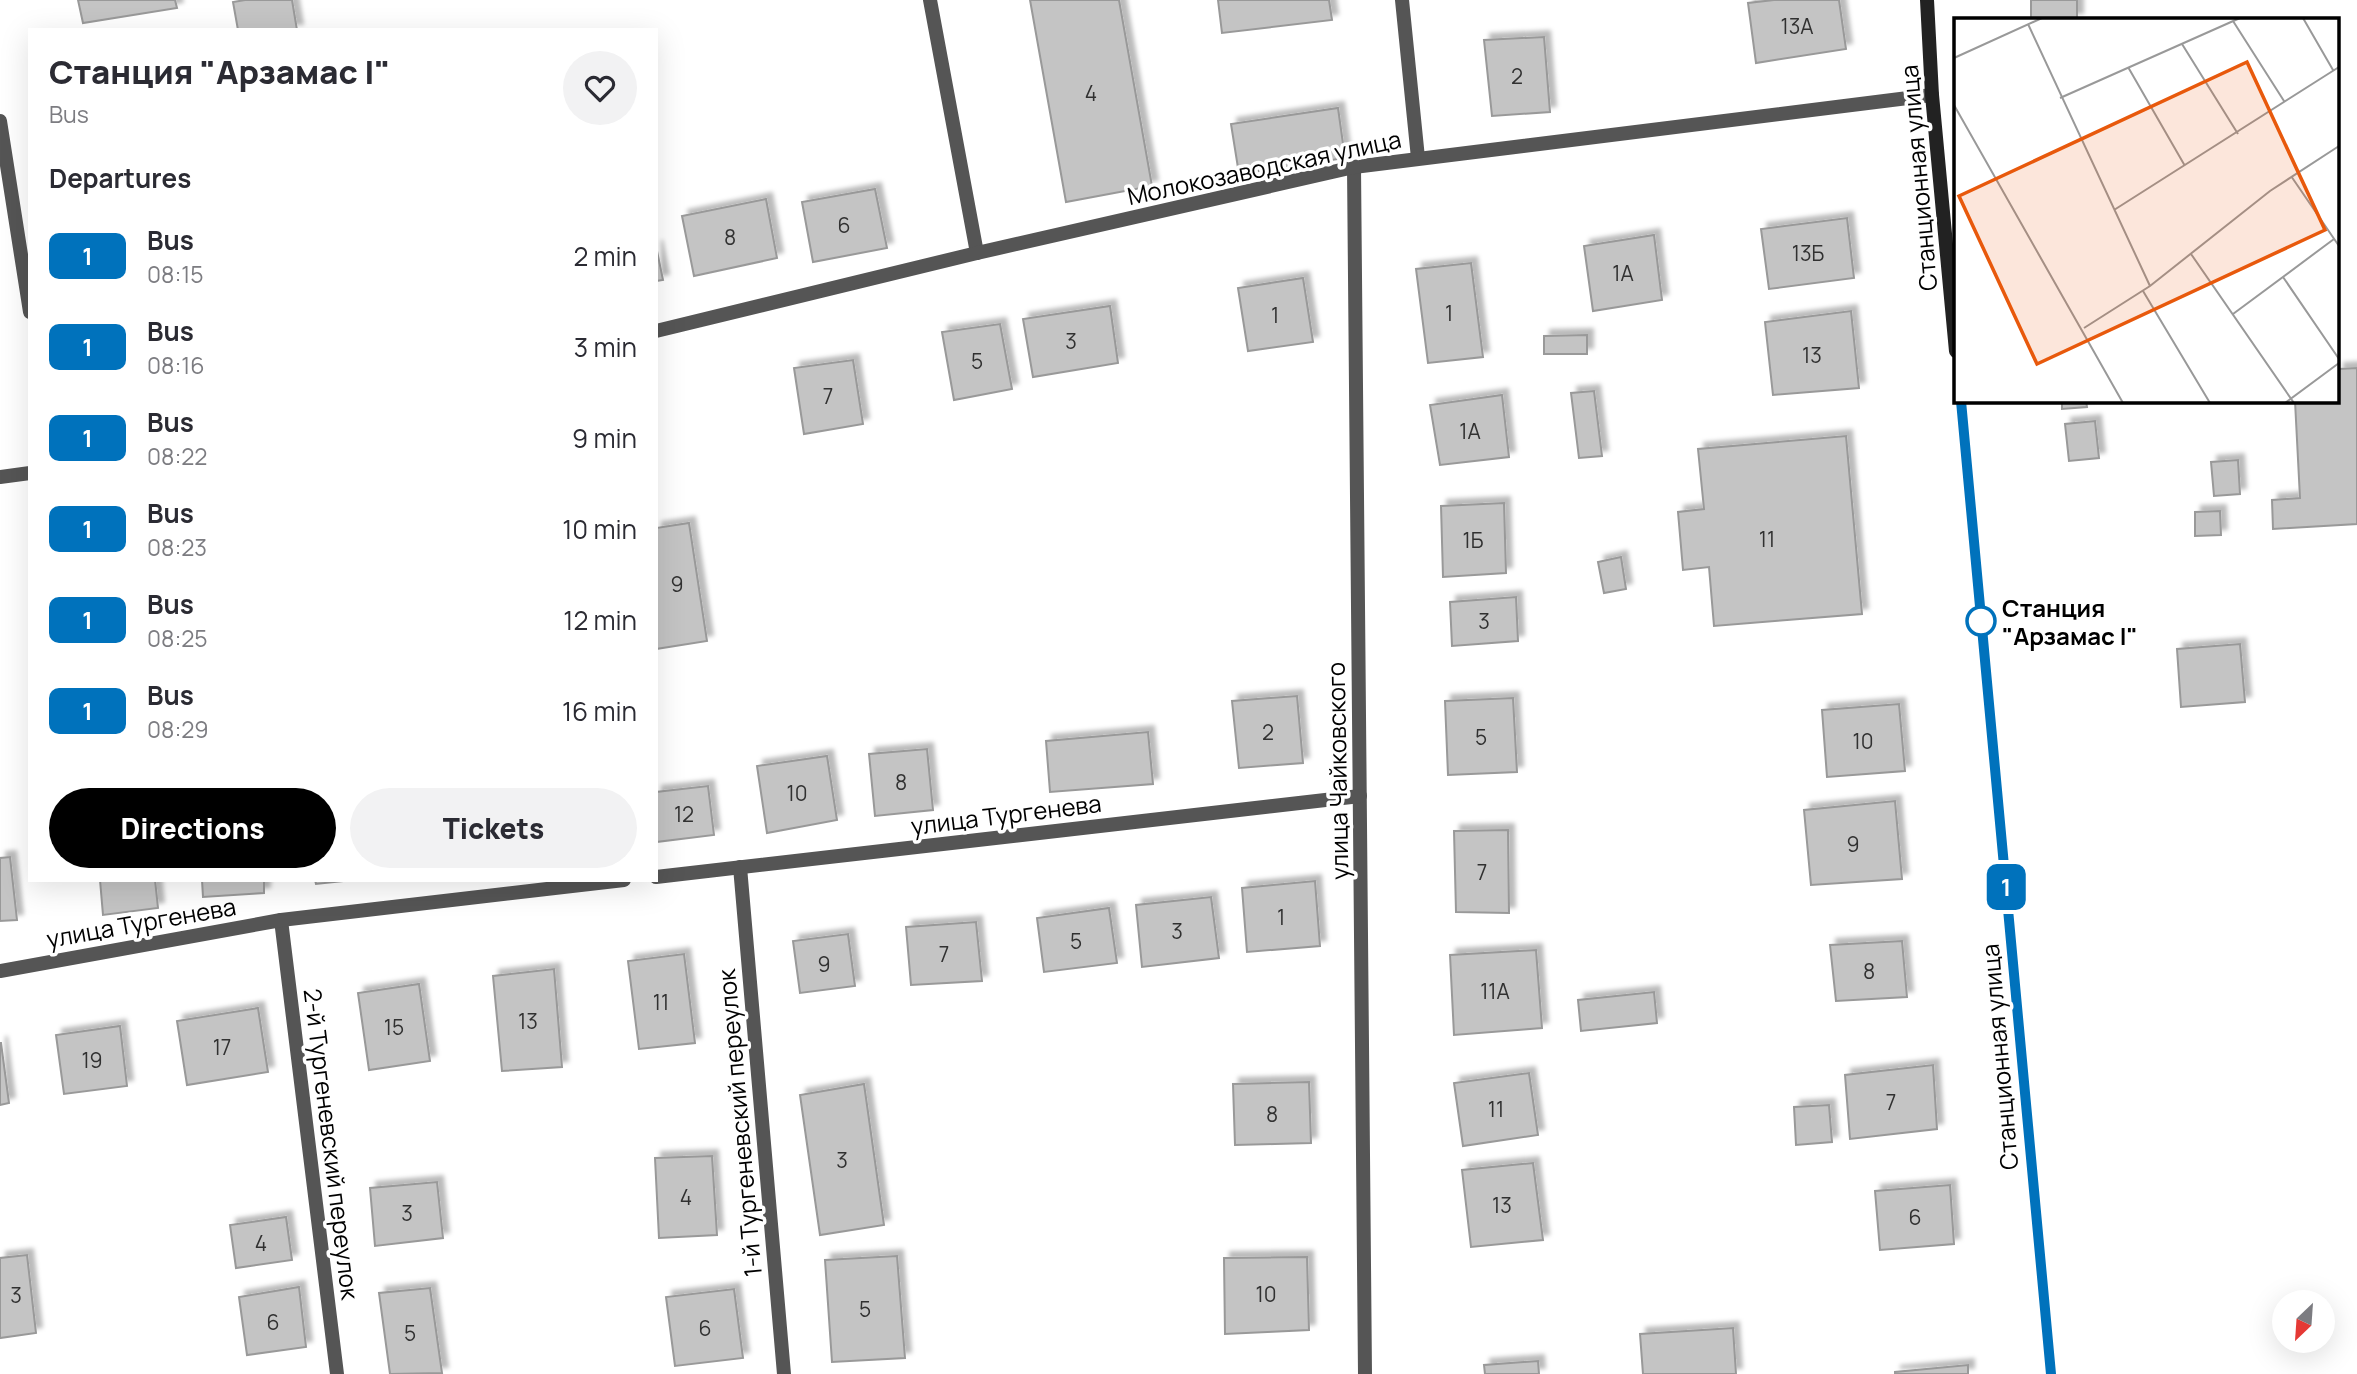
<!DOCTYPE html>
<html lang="en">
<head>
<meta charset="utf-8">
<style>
  :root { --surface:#fff; --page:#f2f2f3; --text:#2b2b33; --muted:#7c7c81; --accent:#000 }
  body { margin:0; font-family:Manrope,sans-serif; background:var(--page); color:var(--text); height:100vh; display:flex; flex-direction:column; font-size:26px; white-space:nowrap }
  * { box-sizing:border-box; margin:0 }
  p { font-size:23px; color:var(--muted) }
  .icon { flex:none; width:38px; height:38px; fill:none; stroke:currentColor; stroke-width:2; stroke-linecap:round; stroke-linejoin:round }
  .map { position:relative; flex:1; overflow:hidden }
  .side { position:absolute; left:28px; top:28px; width:630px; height:854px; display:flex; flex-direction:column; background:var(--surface); border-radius:0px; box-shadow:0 7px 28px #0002 }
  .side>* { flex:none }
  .badge { padding:0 14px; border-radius:10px; font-size:24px; line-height:46px }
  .needle { width:46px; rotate:205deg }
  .fabs { position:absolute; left:2272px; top:1290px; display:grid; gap:14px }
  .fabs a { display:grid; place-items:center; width:63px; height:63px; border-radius:50%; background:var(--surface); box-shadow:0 7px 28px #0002; font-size:35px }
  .map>.badge { position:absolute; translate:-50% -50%; box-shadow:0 0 0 4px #fff }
  h2 { padding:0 21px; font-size:26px; line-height:63px }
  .round { display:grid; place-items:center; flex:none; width:74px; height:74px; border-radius:37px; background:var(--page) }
  .head { display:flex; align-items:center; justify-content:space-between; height:119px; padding:0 21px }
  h1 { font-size:33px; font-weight:800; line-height:52px }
  .action { display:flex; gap:14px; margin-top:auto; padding:14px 21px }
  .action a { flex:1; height:80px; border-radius:42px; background:var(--accent); color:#fff; font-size:28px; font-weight:800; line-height:80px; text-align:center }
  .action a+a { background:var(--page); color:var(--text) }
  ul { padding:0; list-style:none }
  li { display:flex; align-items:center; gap:21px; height:91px; padding:0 21px }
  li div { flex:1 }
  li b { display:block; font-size:26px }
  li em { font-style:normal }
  li .badge { min-width:77px; font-weight:700; text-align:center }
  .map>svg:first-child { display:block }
  .building { fill:#c4c4c4; stroke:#999; stroke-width:2; filter:url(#shadow) }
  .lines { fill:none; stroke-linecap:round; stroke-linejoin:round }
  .street { stroke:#555; stroke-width:14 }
  .secondary { stroke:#222; stroke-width:14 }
  .line-casing { stroke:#fff; stroke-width:16 }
  .line { stroke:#0072bc; stroke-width:10 }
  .stop-dot { fill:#fff; stroke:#0072bc; stroke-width:3.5 }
  .labels { text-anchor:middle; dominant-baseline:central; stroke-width:7; stroke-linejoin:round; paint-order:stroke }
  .number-label { font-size:21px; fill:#313131 }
  .street-label { font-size:24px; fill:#000; stroke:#fff }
  .stop-label { font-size:24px; font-weight:bold; fill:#000; stroke:#fff; text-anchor:start }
  .inset-road { fill:none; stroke:#999; stroke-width:2 }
  .view { fill:#e8590c; fill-opacity:0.15; stroke:#e8590c; stroke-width:3.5 }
  .inset-edge { fill:none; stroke:#000; stroke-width:3.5 }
</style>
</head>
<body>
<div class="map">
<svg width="2357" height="1374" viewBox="0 0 2357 1374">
  <defs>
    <filter id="shadow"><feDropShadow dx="6" dy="-6" stdDeviation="2" flood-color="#0004"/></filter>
  </defs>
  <rect width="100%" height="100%" fill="#fff"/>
  <g class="building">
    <polygon points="78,0 175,0 177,8 83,23"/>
    <polygon points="245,0 292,0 297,30 238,30 233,2"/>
    <polygon points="1030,0 1119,0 1152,186 1066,202"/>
    <polygon points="1218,0 1329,0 1332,20 1222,33"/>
    <polygon points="1774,0 1839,0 1846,49 1756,63 1748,3"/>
    <rect x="2031" y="0" width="46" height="19"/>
    <polygon points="1544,37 1550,112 1492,116 1484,40"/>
    <polygon points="1338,108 1345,158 1239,174 1231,124"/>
    <polygon points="875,189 887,248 813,262 802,202"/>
    <polygon points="766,199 777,258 694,276 682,216"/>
    <polygon points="1847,218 1854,278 1769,289 1761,229"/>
    <polygon points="1654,235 1662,300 1593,311 1584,246"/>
    <polygon points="656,246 663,280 656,281"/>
    <polygon points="1471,263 1483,357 1428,363 1416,269"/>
    <polygon points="1303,278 1313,342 1248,351 1238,288"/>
    <polygon points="1110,306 1118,363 1033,377 1023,319"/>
    <polygon points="1851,311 1859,388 1773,395 1765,322"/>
    <polygon points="1000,324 1012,389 954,400 942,332"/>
    <polygon points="1587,335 1587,354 1544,354 1544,336"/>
    <polygon points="853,360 863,424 804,434 794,368"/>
    <polygon points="2357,368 2357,524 2273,529 2272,500 2300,498 2295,401 2338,401 2338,369"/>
    <polygon points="1594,391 1602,456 1579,458 1571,393"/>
    <polygon points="1502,395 1509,457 1440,465 1430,405"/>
    <polygon points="2062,401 2086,401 2087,407 2062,409"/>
    <polygon points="2095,421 2099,458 2069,461 2065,424"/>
    <polygon points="1846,436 1862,614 1714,626 1709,567 1683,570 1678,512 1704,509 1698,449"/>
    <polygon points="2238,460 2240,494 2214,496 2211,462"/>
    <polygon points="1504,503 1506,573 1443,577 1441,506"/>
    <polygon points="2220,511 2221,535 2195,536 2195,512"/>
    <polygon points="689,523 707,641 656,649 656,528"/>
    <polygon points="1621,557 1626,589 1604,593 1598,562"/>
    <polygon points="1516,597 1518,641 1452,646 1450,602"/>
    <polygon points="2240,644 2245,702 2181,707 2177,649"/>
    <polygon points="1297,696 1303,763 1239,768 1232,701"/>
    <polygon points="1513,698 1517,772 1448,775 1445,701"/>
    <polygon points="1899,704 1905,771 1827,777 1822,710"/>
    <polygon points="1148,732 1153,784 1050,792 1046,741"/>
    <polygon points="927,749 933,810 875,816 869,754"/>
    <polygon points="827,756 837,820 767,833 757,766"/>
    <polygon points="708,786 714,835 656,842 656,792"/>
    <polygon points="1895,801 1902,879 1811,885 1804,810"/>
    <polygon points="1508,830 1509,913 1456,912 1454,831"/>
    <polygon points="10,857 17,920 0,921 0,858"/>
    <polygon points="100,880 155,880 158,908 103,915"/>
    <polygon points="202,880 264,880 264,893 203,897"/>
    <polygon points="315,880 353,880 316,884"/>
    <polygon points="1315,881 1320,946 1247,952 1242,888"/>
    <polygon points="1211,897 1219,958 1142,967 1136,905"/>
    <polygon points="1109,908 1117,963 1044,972 1037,918"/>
    <polygon points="976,922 982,981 911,985 906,927"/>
    <polygon points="848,934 855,986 800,993 793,941"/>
    <polygon points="1902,941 1907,997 1836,1001 1830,945"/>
    <polygon points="1536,950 1542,1028 1454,1035 1450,955"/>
    <polygon points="684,954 695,1043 639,1049 628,961"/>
    <polygon points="554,969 562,1067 502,1071 493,976"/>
    <polygon points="419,984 430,1061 369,1070 358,993"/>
    <polygon points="1654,992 1657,1023 1581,1031 1578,1000"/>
    <polygon points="258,1008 268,1072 187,1085 177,1021"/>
    <polygon points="120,1026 127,1086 64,1094 56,1035"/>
    <polygon points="1,1043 9,1103 0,1105 0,1043"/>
    <polygon points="1933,1065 1937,1129 1850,1139 1845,1075"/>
    <polygon points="1529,1073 1538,1135 1463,1146 1454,1083"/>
    <polygon points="1309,1082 1311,1143 1235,1145 1233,1084"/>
    <polygon points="864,1084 884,1225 820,1235 800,1095"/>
    <polygon points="1829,1105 1832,1142 1796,1145 1794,1107"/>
    <polygon points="712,1156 717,1235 659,1238 655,1158"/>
    <polygon points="1533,1163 1543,1240 1471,1247 1462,1170"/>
    <polygon points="437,1182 443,1238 375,1246 370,1188"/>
    <polygon points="1950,1185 1954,1244 1880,1250 1875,1191"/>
    <polygon points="286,1217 292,1260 236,1268 230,1225"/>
    <polygon points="27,1255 36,1333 0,1338 0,1258"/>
    <polygon points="897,1256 905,1358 832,1362 825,1260"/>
    <polygon points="1307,1257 1309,1330 1225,1334 1224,1258"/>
    <polygon points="299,1287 306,1347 247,1355 239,1297"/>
    <polygon points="430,1288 442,1373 390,1374 379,1293"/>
    <polygon points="734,1289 743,1358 675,1366 666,1297"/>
    <polygon points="1733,1328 1736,1374 1643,1374 1640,1334"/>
    <polygon points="1538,1361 1539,1374 1485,1374 1484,1365"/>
    <polygon points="1968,1365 1968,1374 1895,1374 1895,1372"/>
  </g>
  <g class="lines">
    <g class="street">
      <polyline points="930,0 977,253"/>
      <polyline points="1402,0 1418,158"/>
      <polyline points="0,121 30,312"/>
      <polyline points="1354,167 1365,1374"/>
      <polyline points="656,331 977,253 1354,167 1932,95"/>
      <polyline points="0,477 30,473"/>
      <polyline points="740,867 784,1374"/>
      <polyline points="656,877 1360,796"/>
      <polyline points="281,920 337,1374"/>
      <polyline points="0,971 281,920 624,880"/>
    </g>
    <g class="secondary">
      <polyline points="1927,0 1932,95 1956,351"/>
      <polyline points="1961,401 2051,1374"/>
    </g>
  </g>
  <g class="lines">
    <defs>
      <polyline id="line" points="1961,401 2051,1374"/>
    </defs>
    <use href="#line" class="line-casing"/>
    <use href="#line" class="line"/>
  </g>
  <circle class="stop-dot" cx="1981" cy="621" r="14"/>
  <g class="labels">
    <g class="number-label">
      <text x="1797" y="26">13А</text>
      <text x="1517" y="76">2</text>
      <text x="1091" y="93">4</text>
      <text x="844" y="225">6</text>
      <text x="730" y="237">8</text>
      <text x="1808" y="253">13Б</text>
      <text x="1623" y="273">1А</text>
      <text x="1449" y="313">1</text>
      <text x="1275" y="315">1</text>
      <text x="1071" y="341">3</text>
      <text x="1812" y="355">13</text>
      <text x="977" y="361">5</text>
      <text x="828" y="396">7</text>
      <text x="1470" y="431">1А</text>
      <text x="1767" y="539">11</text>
      <text x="1473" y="540">1Б</text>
      <text x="677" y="584">9</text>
      <text x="1484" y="621">3</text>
      <text x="1268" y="732">2</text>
      <text x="1481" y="737">5</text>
      <text x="1863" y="741">10</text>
      <text x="901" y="782">8</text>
      <text x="797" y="793">10</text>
      <text x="684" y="814">12</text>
      <text x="1853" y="844">9</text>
      <text x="1482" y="872">7</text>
      <text x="1281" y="917">1</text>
      <text x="1177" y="931">3</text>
      <text x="1076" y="941">5</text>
      <text x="944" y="954">7</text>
      <text x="824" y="964">9</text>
      <text x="1869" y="971">8</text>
      <text x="1495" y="991">11А</text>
      <text x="661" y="1002">11</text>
      <text x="528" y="1021">13</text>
      <text x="394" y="1027">15</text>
      <text x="222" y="1047">17</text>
      <text x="92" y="1060">19</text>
      <text x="1891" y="1102">7</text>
      <text x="1496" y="1109">11</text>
      <text x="1272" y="1114">8</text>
      <text x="842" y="1160">3</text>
      <text x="686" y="1197">4</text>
      <text x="1502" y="1205">13</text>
      <text x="407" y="1213">3</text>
      <text x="1915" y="1217">6</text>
      <text x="261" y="1243">4</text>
      <text x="1266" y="1294">10</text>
      <text x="16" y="1295">3</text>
      <text x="865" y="1309">5</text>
      <text x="273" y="1322">6</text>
      <text x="705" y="1328">6</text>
      <text x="410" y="1333">5</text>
    </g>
    <g class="street-label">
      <text transform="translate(1264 167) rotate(-12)">Молокозаводская улица</text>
      <text transform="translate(1918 178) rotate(-95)">Станционная улица</text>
      <text transform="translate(1337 771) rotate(-91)">улица Чайковского</text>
      <text transform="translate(1006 814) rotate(-7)">улица Тургенева</text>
      <text transform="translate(141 922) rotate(-10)">улица Тургенева</text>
      <text transform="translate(1999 1057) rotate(-95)">Станционная улица</text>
      <text transform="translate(739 1123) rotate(-95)">1-й Тургеневский переулок</text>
      <text transform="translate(332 1144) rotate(83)">2-й Тургеневский переулок</text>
    </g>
    <g class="stop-label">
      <text x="2002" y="607">Станция<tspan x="2002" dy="28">"Арзамас I"</tspan></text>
    </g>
  </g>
  <g transform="translate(1954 18)">
    <rect width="385" height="385" fill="#fff"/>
    <path class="inset-road" d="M349,0L379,52M279,3L330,83M74,6L196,268M228,26L284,116M0,40L88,0M174,49L231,148M106,80L286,0M0,87L169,385M337,158L385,228M160,192L385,49M237,236L340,385M329,259L385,341M189,273L256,385M279,296L380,221M130,310L196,268L316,173L385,128M331,385L385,345"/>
    <path class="view" d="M293,44L371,212L83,346L5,178Z"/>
    <rect width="385" height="385" class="inset-edge"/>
  </g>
</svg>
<div class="fabs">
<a><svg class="needle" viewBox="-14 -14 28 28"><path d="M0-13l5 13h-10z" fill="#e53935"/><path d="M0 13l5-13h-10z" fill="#7c7c81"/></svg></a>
</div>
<b class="badge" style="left:2006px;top:887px;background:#0072bc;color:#fff">1</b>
<section class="side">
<div class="head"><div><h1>Станция &quot;Арзамас I&quot;</h1><p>Bus</p></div><a class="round"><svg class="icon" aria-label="heart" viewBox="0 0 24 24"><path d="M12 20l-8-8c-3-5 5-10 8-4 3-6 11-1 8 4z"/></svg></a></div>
<h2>Departures</h2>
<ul>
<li><span class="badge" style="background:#0072bc;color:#fff">1</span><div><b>Bus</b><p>08:15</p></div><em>2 min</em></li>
<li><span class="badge" style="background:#0072bc;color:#fff">1</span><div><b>Bus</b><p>08:16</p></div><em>3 min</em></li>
<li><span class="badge" style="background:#0072bc;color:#fff">1</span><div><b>Bus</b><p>08:22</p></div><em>9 min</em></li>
<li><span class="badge" style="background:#0072bc;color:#fff">1</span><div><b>Bus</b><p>08:23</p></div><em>10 min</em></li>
<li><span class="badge" style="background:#0072bc;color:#fff">1</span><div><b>Bus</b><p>08:25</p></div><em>12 min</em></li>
<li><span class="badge" style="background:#0072bc;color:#fff">1</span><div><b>Bus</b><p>08:29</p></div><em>16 min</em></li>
</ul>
<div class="action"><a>Directions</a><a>Tickets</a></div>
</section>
</div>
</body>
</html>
